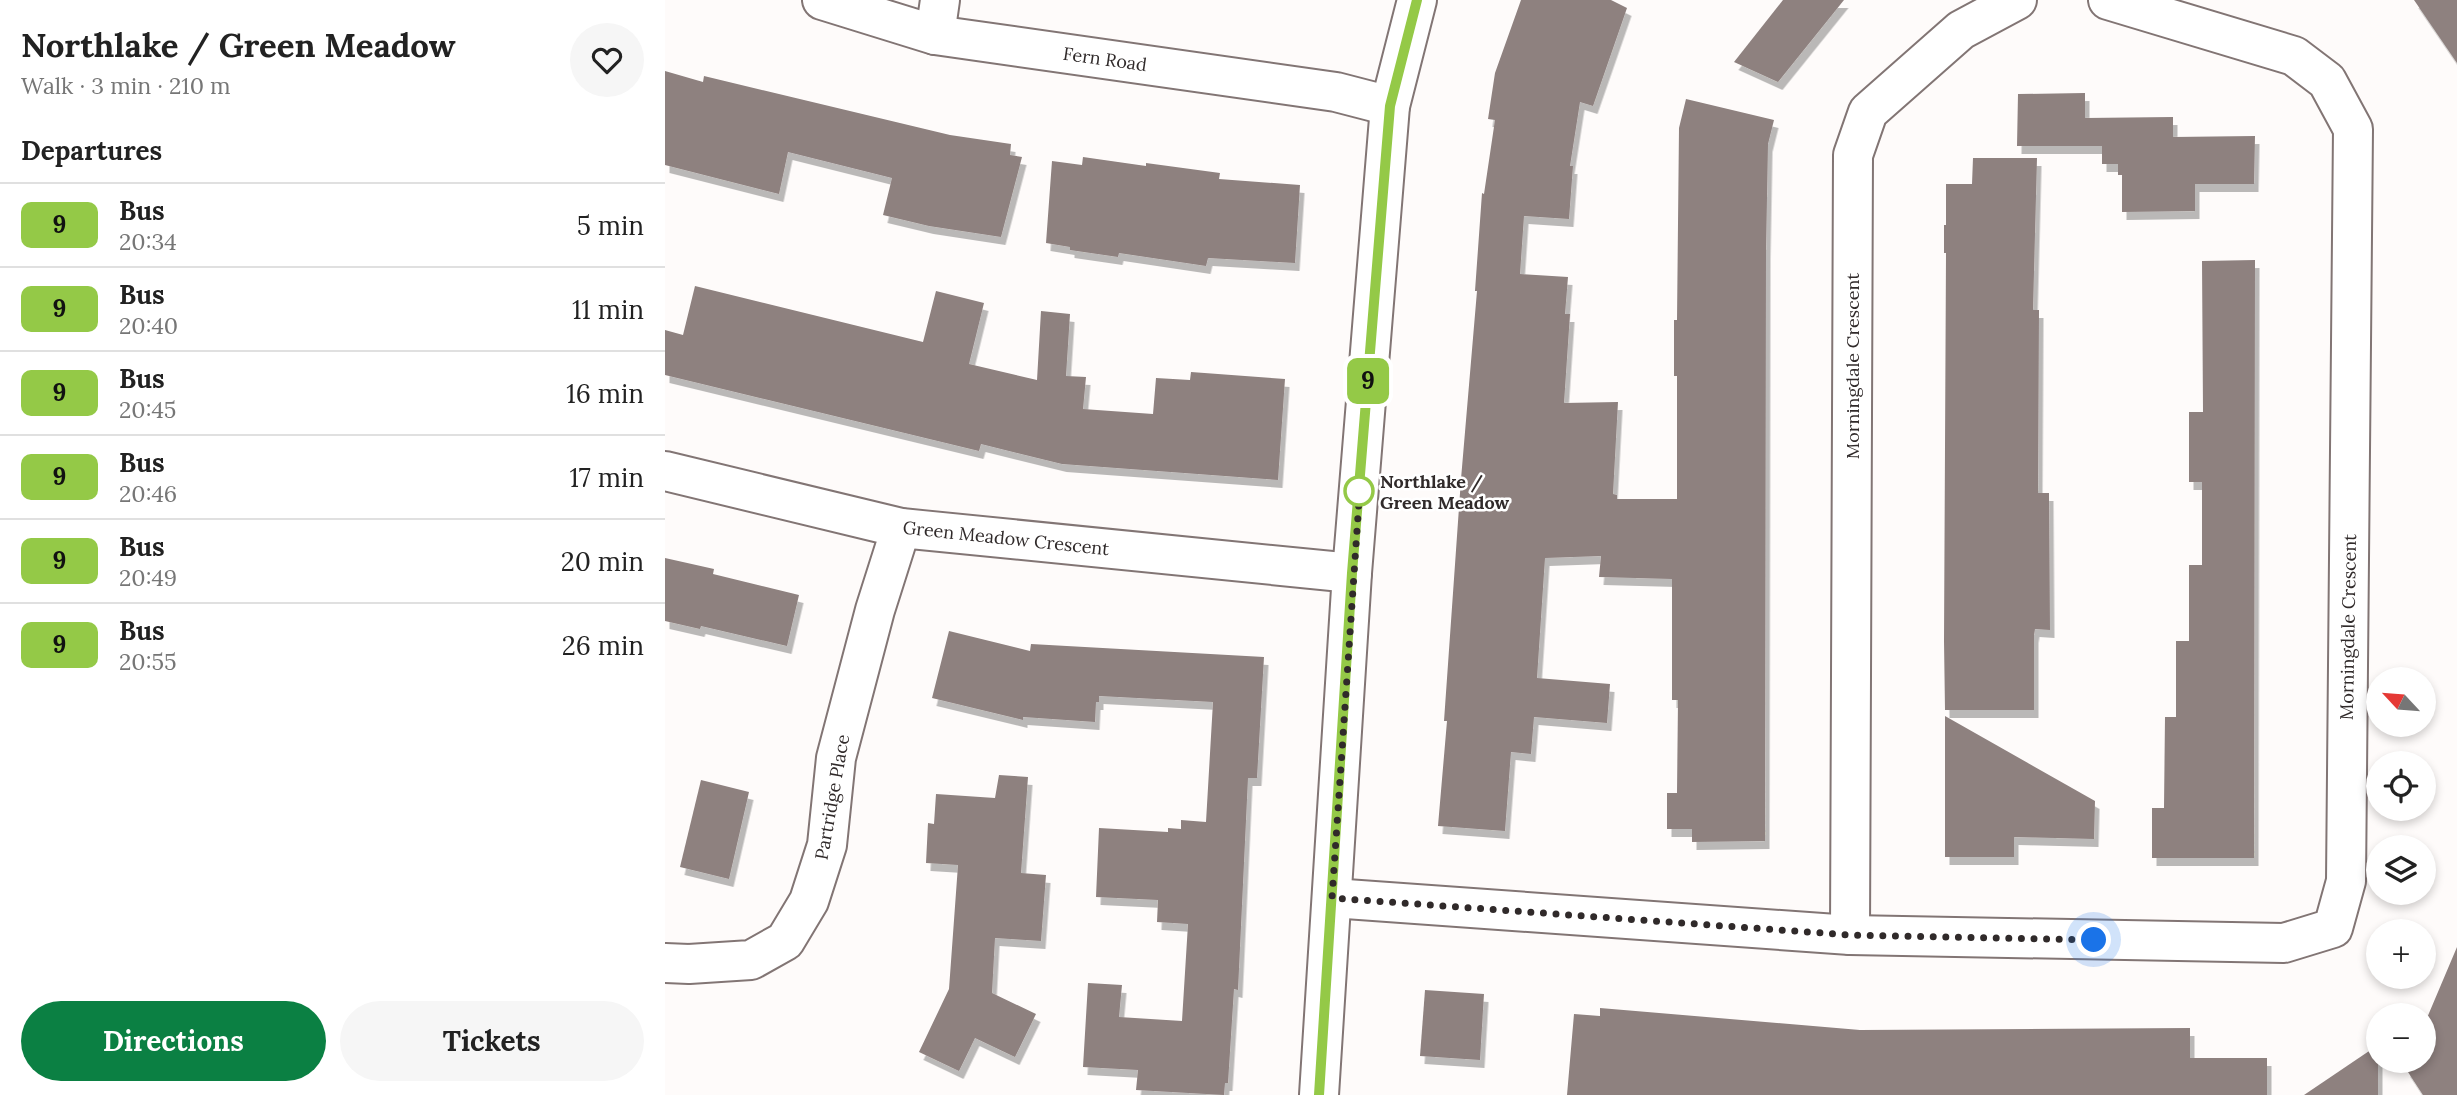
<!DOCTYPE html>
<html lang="en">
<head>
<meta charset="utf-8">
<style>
  :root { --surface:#fff; --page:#f6f6f6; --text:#222; --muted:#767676; --line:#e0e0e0; --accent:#0b8043 }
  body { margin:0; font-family:Lora,serif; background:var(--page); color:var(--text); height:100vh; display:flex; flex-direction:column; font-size:26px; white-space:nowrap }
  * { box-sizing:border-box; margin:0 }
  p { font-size:23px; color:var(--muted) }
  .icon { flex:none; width:38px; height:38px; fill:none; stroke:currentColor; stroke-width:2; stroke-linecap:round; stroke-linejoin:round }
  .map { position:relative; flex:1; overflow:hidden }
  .panel { display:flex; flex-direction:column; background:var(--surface); width:665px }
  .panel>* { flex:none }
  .badge { padding:0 14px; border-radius:10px; font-size:24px; line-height:46px }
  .needle { width:46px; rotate:296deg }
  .fabs { position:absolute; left:1701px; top:667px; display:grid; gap:14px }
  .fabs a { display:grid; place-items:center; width:70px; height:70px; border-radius:50%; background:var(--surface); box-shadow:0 4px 10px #0003; font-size:35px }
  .you { position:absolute; width:35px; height:35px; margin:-18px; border:5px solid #fff; border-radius:50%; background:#1a73e8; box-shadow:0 0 0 10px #1a73e833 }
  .map>.badge { position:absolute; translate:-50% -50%; box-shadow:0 0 0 4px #fff }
  h2 { padding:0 21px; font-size:26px; line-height:63px }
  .round { display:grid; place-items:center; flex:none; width:74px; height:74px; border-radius:37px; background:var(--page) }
  .head { display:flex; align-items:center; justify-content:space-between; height:119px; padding:0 21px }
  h1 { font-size:33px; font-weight:700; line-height:52px }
  .action { display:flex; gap:14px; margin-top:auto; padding:14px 21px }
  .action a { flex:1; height:80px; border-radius:42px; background:var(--accent); color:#fff; font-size:28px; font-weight:700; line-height:80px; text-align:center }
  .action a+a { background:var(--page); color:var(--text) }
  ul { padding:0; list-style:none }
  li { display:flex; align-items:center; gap:21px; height:84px; padding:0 21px; border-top:2px solid var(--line) }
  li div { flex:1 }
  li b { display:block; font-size:26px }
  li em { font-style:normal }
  li .badge { min-width:77px; font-weight:700; text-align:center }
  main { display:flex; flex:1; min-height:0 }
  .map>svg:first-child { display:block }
  .building { fill:#8e817f; filter:url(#shadow) }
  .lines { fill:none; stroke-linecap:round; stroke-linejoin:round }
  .minor-casing { stroke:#827574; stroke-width:42 }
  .minor { stroke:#fff; stroke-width:38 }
  .line-casing { stroke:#fff; stroke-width:16 }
  .line { stroke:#94c947; stroke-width:10 }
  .walk { stroke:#302a2a; stroke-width:7; stroke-dasharray:0 12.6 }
  .stop-dot { fill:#fff; stroke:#94c947; stroke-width:3.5 }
  .labels { text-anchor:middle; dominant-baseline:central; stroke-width:5; stroke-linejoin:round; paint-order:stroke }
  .street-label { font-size:18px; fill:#302a2a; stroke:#fff }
  .stop-label { font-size:18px; font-weight:bold; fill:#302a2a; stroke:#fff; text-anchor:start }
</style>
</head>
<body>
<main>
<section class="panel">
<div class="head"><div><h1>Northlake / Green Meadow</h1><p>Walk · 3 min · 210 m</p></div><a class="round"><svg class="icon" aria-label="heart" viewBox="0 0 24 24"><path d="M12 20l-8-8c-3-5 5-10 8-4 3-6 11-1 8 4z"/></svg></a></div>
<h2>Departures</h2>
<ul>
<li><span class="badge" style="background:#94c947;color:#111">9</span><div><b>Bus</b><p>20:34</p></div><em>5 min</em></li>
<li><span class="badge" style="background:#94c947;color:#111">9</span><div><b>Bus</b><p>20:40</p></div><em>11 min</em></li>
<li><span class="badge" style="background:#94c947;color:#111">9</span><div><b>Bus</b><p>20:45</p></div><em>16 min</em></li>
<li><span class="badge" style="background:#94c947;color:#111">9</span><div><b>Bus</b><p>20:46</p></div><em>17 min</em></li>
<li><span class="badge" style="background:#94c947;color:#111">9</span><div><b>Bus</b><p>20:49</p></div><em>20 min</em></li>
<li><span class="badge" style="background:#94c947;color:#111">9</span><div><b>Bus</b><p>20:55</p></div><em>26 min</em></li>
</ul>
<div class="action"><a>Directions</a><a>Tickets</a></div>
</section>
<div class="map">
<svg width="1792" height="1095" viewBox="0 0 1792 1095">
  <defs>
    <filter id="shadow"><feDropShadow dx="4.5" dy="8" stdDeviation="0" flood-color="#0004"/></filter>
  </defs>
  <rect width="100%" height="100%" fill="#fefbfa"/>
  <g class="building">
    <polygon points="856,0 946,0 962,8 928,106 915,102 905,166 908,166 904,219 859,216 855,274 903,277 900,314 905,314 899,403 953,402 948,494 952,495 952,499 1012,499 1012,376 1009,376 1009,320 1012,320 1014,128 1021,99 1109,120 1103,144 1101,251 1100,841 1027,842 1027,829 1002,829 1002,793 1012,793 1013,700 1007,700 1007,579 934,577 936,556 880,558 872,678 945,684 942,723 869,717 866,754 846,752 840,831 773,826 782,721 779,721 796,479 812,291 810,291 817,193 819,194 830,120 823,119 830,73"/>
    <polygon points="1118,0 1179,0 1113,82 1069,62"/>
    <polygon points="1749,0 1792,0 1792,63"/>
    <polygon points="0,71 38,82 39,76 285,135 346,144 345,155 357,157 336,237 264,226 218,215 227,178 123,152 114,194 0,165"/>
    <polygon points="1420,93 1420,118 1508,117 1508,137 1590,136 1589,184 1530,184 1530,211 1457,212 1457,175 1453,175 1453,164 1437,164 1437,146 1352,146 1353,94"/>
    <polygon points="418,157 481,166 481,163 555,173 554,179 635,185 630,263 543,258 541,266 454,253 453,257 405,250 405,247 381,243 387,161 417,165"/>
    <polygon points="1308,158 1372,158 1368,310 1374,310 1373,493 1384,493 1385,630 1370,629 1369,635 1369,710 1280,710 1279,641 1281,253 1279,253 1279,225 1281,225 1281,184 1307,184"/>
    <polygon points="1590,260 1589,858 1487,858 1487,808 1499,808 1500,717 1511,717 1511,641 1524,641 1524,565 1537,565 1537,482 1524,482 1524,412 1538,412 1537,261"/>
    <polygon points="30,286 258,342 271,291 319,303 304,364 372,380 376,311 405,314 401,376 421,377 418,409 488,414 491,378 525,380 526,372 620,379 613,480 397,464 316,444 314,451 0,375 0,330 18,335"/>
    <polygon points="0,558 49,569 48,574 134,595 122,646 36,626 35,629 0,621"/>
    <polygon points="284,631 365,651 366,644 599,657 592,778 583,778 573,990 569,989 563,1083 560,1083 559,1095 471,1090 473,1070 418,1067 423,983 457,985 454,1017 517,1021 523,924 492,922 493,900 431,897 434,828 503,832 503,828 516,829 516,820 541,822 548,702 434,696 434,702 431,702 430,722 358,717 358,720 267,698"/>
    <polygon points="1280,716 1430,801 1429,839 1349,837 1349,857 1280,857"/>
    <polygon points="334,775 363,777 356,873 381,875 376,941 330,938 327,993 371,1014 350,1057 310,1038 294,1071 254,1052 284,989 293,865 261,863 263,823 269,824 271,794 330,798"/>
    <polygon points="36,780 84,792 64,879 15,867"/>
    <polygon points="1792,947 1792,1095 1758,1095 1741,1069 1744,1060 1759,1060 1759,1025"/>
    <polygon points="760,990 819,994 815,1060 755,1056"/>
    <polygon points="935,1008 1195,1030 1525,1028 1525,1058 1602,1058 1602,1095 902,1095 909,1014 935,1016"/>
    <polygon points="1713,1045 1713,1095 1639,1095"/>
  </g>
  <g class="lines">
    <defs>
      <g id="minor">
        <polyline points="157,0 270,35 671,92 725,106"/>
        <polyline points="270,35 275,0"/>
        <polyline points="0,471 236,528 687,573"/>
        <polyline points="667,898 1185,935 1619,943 1668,928 1681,881 1688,129 1662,81 1629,56 1443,0"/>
        <polyline points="1185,935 1188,155 1203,112 1296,30 1352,0"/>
        <polyline points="0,963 24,964 86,960 120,941 144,901 162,845 171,758 210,610 236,528"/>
        <polyline points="654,1095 687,573 725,106 752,0"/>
      </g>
    </defs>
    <use href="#minor" class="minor-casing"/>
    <use href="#minor" class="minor"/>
  </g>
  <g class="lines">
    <defs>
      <polyline id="line" points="654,1095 687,573 725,106 752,0"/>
    </defs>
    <use href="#line" class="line-casing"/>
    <use href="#line" class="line"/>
    <polyline class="walk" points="694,491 695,486 667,898 1185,935 1429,940"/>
  </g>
  <circle class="stop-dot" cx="694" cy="491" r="14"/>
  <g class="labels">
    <g class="street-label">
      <text transform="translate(440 59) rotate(8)">Fern Road</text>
      <text transform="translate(1187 366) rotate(-90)">Morningdale Crescent</text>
      <text transform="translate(341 538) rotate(6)">Green Meadow Crescent</text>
      <text transform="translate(1683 627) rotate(-89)">Morningdale Crescent</text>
      <text transform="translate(167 797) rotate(-80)">Partridge Place</text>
    </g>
    <g class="stop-label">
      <text x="715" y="481">Northlake /<tspan x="715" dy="21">Green Meadow</tspan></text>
    </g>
  </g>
</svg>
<div class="fabs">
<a><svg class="needle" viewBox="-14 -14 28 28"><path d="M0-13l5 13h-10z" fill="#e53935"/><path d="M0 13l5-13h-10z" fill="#767676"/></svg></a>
<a><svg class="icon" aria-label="locate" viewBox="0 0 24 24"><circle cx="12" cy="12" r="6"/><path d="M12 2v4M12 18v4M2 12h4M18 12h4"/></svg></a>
<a><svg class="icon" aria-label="layers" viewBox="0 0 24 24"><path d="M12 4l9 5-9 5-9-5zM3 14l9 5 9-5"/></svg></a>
<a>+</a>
<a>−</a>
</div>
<div class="you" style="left:1429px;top:940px"></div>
<b class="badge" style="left:703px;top:381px;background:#94c947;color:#111">9</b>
</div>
</main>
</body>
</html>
